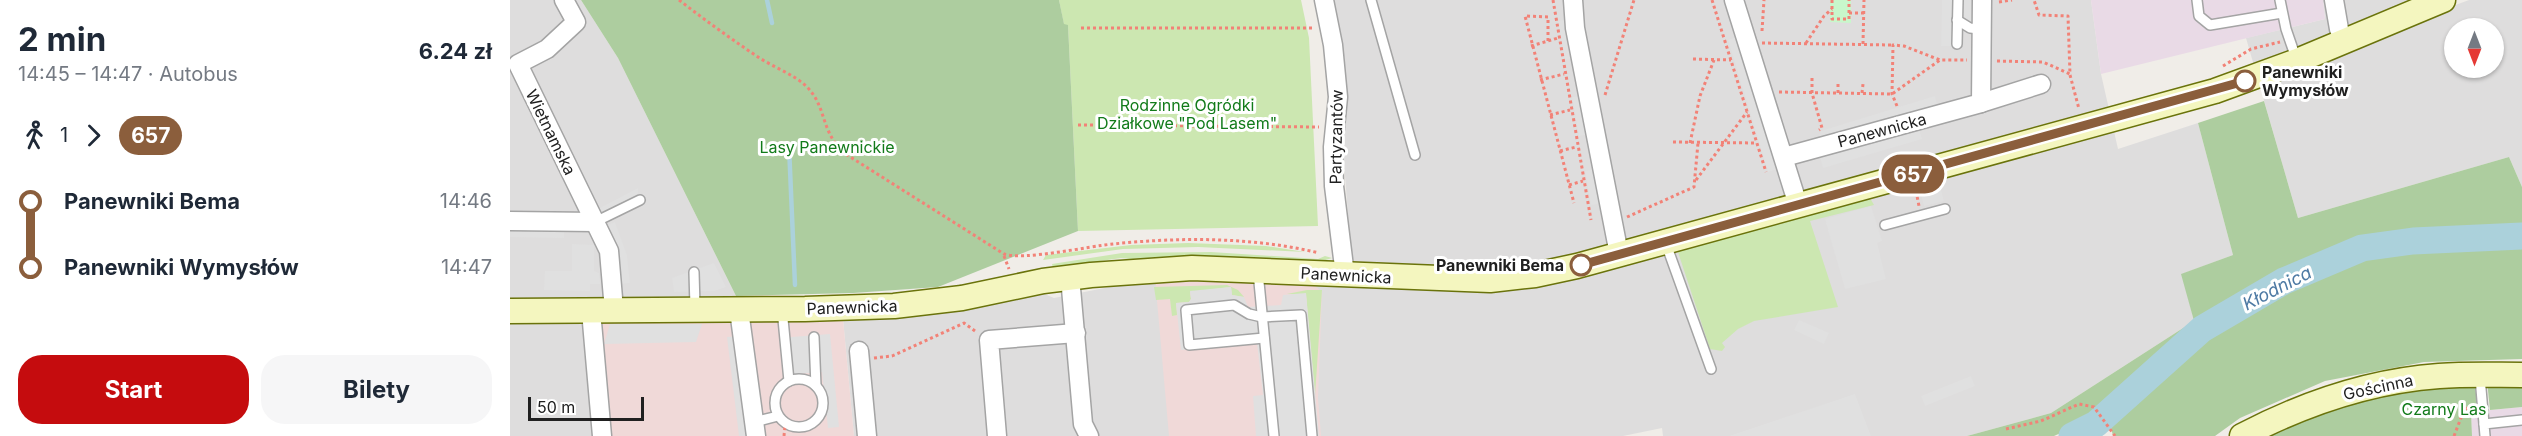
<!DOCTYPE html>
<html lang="pl">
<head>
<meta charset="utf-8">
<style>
  :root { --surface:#fff; --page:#f6f6f7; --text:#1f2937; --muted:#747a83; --accent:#c50c0e }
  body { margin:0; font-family:Inter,sans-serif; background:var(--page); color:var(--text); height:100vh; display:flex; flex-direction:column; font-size:22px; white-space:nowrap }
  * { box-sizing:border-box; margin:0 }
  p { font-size:20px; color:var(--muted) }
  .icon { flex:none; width:33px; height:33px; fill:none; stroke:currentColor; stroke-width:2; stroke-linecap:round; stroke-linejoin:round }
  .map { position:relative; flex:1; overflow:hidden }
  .sheet { display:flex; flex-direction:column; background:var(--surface); width:510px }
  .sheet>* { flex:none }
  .badge { padding:0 12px; border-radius:20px; font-size:21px; line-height:39px }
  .needle { width:39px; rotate:180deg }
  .tools { position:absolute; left:1934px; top:18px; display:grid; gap:12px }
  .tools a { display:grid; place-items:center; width:60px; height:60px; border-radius:50%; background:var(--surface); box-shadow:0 2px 4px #0004; font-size:30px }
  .scale { position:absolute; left:18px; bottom:15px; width:116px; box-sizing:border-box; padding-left:6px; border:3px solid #202020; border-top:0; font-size:16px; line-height:21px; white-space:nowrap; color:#202020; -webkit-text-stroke:4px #fff; paint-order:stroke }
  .map>.badge { position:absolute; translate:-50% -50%; box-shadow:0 0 0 3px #fff }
  .legs { display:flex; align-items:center; gap:9px; height:66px; padding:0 18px; font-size:20px }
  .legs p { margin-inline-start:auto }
  .overview { display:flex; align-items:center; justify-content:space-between; height:102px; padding:0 18px }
  h1 { font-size:33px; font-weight:700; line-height:45px }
  .primary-button { display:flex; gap:12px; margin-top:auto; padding:12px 18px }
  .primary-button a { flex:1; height:69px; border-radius:24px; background:var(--accent); color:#fff; font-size:24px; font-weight:700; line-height:69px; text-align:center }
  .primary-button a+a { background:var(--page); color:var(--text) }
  ul { padding:0 18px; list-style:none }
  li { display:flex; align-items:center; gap:21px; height:66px; font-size:22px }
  li i { display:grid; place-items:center; width:9px; height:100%; margin:0 8px; background:currentColor }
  li i::after { content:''; width:15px; height:15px; margin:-8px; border:4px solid; border-radius:50%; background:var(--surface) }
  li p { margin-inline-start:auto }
  li:first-child i { background:linear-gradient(#0000 50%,currentColor 0) }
  li:last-child i { background:linear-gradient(currentColor 50%,#0000 0) }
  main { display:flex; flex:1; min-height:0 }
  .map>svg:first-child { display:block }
  .residential { fill:#dedddd; fill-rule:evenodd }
  .commercial { fill:#f0d9d8 }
  .industrial { fill:#e9dae6 }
  .grass { fill:#cce7b1 }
  .forest { fill:#adcd9f }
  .park { fill:#c8f7cb }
  .parking { fill:#e0e0e0 }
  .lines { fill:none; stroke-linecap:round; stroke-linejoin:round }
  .stream { stroke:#abd1db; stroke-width:4.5 }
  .river { stroke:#abd1db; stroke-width:27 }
  .lane-casing { stroke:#a4a4a4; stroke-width:12 }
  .street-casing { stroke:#a4a4a4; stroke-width:21 }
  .secondary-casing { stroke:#6a730b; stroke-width:27 }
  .path { stroke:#f28277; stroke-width:3; stroke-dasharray:3 3; stroke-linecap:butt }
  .lane { stroke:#fff; stroke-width:9 }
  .street { stroke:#fff; stroke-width:18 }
  .secondary { stroke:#f4f6bf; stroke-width:24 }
  .line-1-casing { stroke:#fff; stroke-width:14 }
  .line-1 { stroke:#8b5e3c; stroke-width:9 }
  .stop-1-dot { fill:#fff; stroke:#8b5e3c; stroke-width:3 }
  .labels { text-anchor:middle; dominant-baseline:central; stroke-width:6; stroke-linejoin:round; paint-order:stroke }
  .stop-label { font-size:16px; font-weight:bold; fill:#202020; stroke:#fff; text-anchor:start }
  .park-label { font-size:16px; fill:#127b1a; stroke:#fff }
  .street-label { font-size:16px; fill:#202020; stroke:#fff }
  .water-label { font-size:18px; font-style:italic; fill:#4e7aa4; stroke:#fff }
</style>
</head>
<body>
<main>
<section class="sheet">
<div class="overview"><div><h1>2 min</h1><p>14:45 – 14:47 · Autobus</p></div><b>6.24 zł</b></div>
<div class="legs"><svg class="icon" aria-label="walk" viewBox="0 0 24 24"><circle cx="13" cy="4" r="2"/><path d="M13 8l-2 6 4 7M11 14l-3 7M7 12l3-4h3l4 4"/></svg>1<svg class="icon" aria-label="forward" viewBox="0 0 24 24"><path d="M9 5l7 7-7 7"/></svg><b class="badge" style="background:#8b5e3c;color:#fff">657</b></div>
<ul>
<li><i style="color:#8b5e3c"></i><b>Panewniki Bema</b><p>14:46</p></li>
<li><i style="color:#8b5e3c"></i><b>Panewniki Wymysłów</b><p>14:47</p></li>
</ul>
<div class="primary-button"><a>Start</a><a>Bilety</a></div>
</section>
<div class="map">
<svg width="2012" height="436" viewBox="0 0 2012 436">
  <rect width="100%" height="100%" fill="#f0ede8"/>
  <g class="residential">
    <polygon points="0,0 71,0 108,58 226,296 229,310 97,436 0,436"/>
    <polygon points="814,0 1581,0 1591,74 1608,149 1688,123 1723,255 1672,274 1684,321 1541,413 1457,436 1153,436 1152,428 1113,436 344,436 333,319 513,285 544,298 645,278 843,281 834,162 836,84"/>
    <path d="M1813,0H1914L1916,16L1959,0H2012V187L1999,157L1788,218L1736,38L1815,19ZM1944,28H1983V68H1944Z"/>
  </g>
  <g class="commercial">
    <polygon points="645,278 796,278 812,292 808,398 811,436 659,436"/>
    <polygon points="333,319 344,436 97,436 87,320"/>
  </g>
  <g class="industrial">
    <polygon points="1581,0 1813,0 1815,19 1591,74"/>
    <polygon points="2012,407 2012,436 1962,436 1961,412"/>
  </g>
  <g class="grass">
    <polygon points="549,0 791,0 799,38 808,226 568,231 558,25 554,25"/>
    <polygon points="1360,198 1364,205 1300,221 1328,307 1244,321 1228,329 1212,343 1215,347 1212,351 1200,349 1168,252 1169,246"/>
    <polygon points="678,243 756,246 795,252 688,247 613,249 533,260 536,255 621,245"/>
    <polygon points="701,252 808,259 815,256 822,258 806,263 715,257 629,260 611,258 543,268 542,264 612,253"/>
    <polygon points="717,285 728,290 734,297 722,295 721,287 680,292 681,299 679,302 666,303 667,315 662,316 660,299 646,300 644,287"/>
    <polygon points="797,290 812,290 805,396 796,294 777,294"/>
  </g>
  <g class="forest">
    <polygon points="71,0 549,0 554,24 558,25 568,231 428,287 343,293 226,296 108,58"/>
    <polygon points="1754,101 1788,218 1999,157 2012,187 2012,229 1909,232 1850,239 1757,279 1680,331 1580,420 1544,436 1457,436 1541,413 1684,321 1671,274 1723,255 1688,123"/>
    <polygon points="2012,240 2012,359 1914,362 1815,381 1730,418 1705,436 1603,436 1599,419 1694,331 1776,285 1850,255 1900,247"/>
    <polygon points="1964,381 1968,406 1961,412 1962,436 1751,436 1836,401"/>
    <polygon points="1977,381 2012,381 2012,407 1980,410"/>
  </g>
  <polygon class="park" points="1320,0 1341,0 1341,23 1320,22"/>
  <g class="parking">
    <polygon points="1432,0 1461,0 1461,22 1442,46 1431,46"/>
    <polygon points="1060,19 1066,58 1055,60 1048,21"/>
    <polygon points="1230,36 1270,168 1258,172 1218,40"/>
    <polygon points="1073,96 1079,134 1069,136 1062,97"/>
    <polygon points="1425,96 1431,120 1408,127 1412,139 1313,168 1306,143 1311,131"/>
    <polygon points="1086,169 1092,203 1081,205 1075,171"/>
    <polygon points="128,188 128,197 89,216 86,210"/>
    <polygon points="1431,190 1434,201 1414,206 1411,195"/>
    <polygon points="1361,206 1372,241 1367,243 1376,279 1335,289 1315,219"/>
    <polygon points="105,222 117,255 120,283 109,284 94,227"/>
    <polygon points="0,226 54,226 54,238 0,237"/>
    <polygon points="62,244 84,245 84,271 89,273 90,284 80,284 80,291 34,290 35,271 62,271"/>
    <polygon points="204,263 216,287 204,291 164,292 162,278"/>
    <polygon points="721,287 722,295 734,297 738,307 771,305 773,295 796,293 809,436 746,436 743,396 753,395 747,343 671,350 666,303 679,302 681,299 680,291"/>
    <polygon points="1289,320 1319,333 1314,344 1284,330"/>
    <polygon points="100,324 192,324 186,342 94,344"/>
    <polygon points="320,334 329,427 318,428 312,372 274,375 269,338"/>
    <polygon points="229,336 242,436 229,436 217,337"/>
    <polygon points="1461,376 1465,386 1415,406 1411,396"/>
    <polygon points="1345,394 1361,436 1219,436"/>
  </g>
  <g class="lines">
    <g class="stream">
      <polyline points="257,0 262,23"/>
      <polyline points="279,146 285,285"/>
    </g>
    <polyline class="river" points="1562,436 1586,424 1692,329 1774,281 1852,248 1903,241 2012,236"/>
    <defs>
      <g id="lane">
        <polyline points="861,0 905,155"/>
        <polyline points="1687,0 1689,16 1700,25 1772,13"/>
        <polyline points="1770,0 1776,29 1787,61"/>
        <polyline points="1447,20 1460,28 1470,29"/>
        <polyline points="1447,44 1448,0"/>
        <polyline points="85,222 130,200"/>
        <polyline points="1375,225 1435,209"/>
        <polyline points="1156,244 1201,369"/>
        <polyline points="184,272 185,307"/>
        <polyline points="748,272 764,436"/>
        <polyline points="272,309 279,381"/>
        <polyline points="304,337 306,386"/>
        <polyline points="754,338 679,345 676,310 724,305 739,314 752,317 791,315 802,436"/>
        <polyline points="1970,377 1974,424"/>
        <circle cx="289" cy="403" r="24"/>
        <polyline points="244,422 268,416"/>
        <polyline points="1975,436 1974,424 2012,420"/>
      </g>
      <g id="street">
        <polyline points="54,0 66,22 37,49 8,64 99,251 104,310"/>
        <polyline points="814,0 823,45 828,97 823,147 824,186 835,275"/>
        <polyline points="1063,0 1065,28 1109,254"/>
        <polyline points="1224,0 1288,205"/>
        <polyline points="1824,0 1829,29 1834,42"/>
        <polyline points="1471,103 1531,84"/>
        <polyline points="1274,157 1471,103 1472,0"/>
        <polyline points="0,221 85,222"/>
        <polyline points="560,277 573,424 579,436"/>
        <polyline points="229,310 246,436"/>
        <polyline points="81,311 92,436"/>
        <polyline points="349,351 357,436"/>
        <polyline points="487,436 479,340 566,333"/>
      </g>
      <g id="secondary">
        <polyline points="0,311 295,309 384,306 452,298 533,281 581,275 682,268 980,280 1025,275 1067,266 1705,91 1787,61 1933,0"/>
        <path d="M1732,436C1793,404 1860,381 1929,376C1957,374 1984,375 2012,375"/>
      </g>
    </defs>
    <use href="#lane" class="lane-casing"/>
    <use href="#street" class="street-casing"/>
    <use href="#secondary" class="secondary-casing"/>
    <g class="path">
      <path d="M169,0C195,20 221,39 248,57C263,67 283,74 296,86C317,106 310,131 334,153L494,254C512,261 580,246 603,244C670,237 744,237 809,253"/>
      <polyline points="1043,0 1081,220"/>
      <polyline points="1202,0 1256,172"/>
      <polyline points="1322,0 1322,19 1339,19 1339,0"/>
      <polyline points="1489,2 1502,0"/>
      <polyline points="1339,13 1354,13"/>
      <polyline points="571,28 803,28"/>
      <polyline points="1252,31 1254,0"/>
      <polyline points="1038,41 1038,17 1015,16 1064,203"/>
      <polyline points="1252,43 1383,45"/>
      <polyline points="1296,43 1314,16 1322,9"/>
      <polyline points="1353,44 1354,0"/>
      <polyline points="1021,46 1048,38"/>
      <polyline points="1183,59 1221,60"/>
      <polyline points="1487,61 1533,62 1560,74 1558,16 1529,15 1524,0"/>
      <polyline points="1713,66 1741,49 1770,42"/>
      <polyline points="1560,75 1569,109"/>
      <polyline points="1302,78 1302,93 1312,128 1309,130"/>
      <polyline points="1030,80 1054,74"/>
      <polyline points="1269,92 1382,94 1430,60"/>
      <polyline points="1328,93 1328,84"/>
      <polyline points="1352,93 1353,84"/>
      <polyline points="1095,95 1124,0"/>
      <polyline points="1387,106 1382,94 1383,45 1394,46 1430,60 1457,60"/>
      <polyline points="1040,115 1060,110"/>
      <polyline points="568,125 809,127"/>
      <polyline points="1163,142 1247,143"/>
      <polyline points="1180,143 1190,96 1204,60"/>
      <polyline points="1050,151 1066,147"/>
      <polyline points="1186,180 1237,112"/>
      <polyline points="1059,185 1073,181"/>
      <polyline points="1406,191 1409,206"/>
      <polyline points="1117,217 1184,187 1188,143"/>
      <polyline points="494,256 499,269"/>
      <polyline points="364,358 382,356 454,323 465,331"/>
      <polyline points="1496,429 1531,421 1569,404 1584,407 1605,436"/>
      <polyline points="274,436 275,426"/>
      <polyline points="1944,436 1954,410 1962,406"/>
    </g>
    <use href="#lane" class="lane"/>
    <use href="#street" class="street"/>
    <use href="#secondary" class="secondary"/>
  </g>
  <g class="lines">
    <defs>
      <polyline id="line-1" points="1071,265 1735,81"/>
    </defs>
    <use href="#line-1" class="line-1-casing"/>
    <use href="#line-1" class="line-1"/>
  </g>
  <g class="stop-1-dot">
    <circle cx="1735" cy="81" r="10"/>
    <circle cx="1071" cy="265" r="10"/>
  </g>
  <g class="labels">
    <g class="stop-label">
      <text x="1752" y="72">Panewniki<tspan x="1752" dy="18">Wymysłów</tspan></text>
      <text x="1054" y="265" text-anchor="end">Panewniki Bema</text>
    </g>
    <g class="park-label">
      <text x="677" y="105">Rodzinne Ogródki<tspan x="677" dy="18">Działkowe "Pod Lasem"</tspan></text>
      <text x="317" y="147">Lasy Panewnickie</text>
      <text x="1934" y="409">Czarny Las</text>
    </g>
    <g class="street-label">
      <text transform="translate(1372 130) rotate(-15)">Panewnicka</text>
      <text transform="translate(41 132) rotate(64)">Wietnamska</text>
      <text transform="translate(826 137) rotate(-89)">Partyzantów</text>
      <text transform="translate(836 275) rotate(3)">Panewnicka</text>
      <text transform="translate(342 307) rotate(-2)">Panewnicka</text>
      <text transform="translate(1868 387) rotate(-12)">Gościnna</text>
    </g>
    <g class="water-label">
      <text transform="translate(1767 288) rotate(-27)">Kłodnica</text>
    </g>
  </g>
</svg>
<div class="tools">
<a><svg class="needle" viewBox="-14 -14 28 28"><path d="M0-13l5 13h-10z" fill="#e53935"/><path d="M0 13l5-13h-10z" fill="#747a83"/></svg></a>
</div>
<div class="scale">50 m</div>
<b class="badge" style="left:1403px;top:174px;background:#8b5e3c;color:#fff">657</b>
</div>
</main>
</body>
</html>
